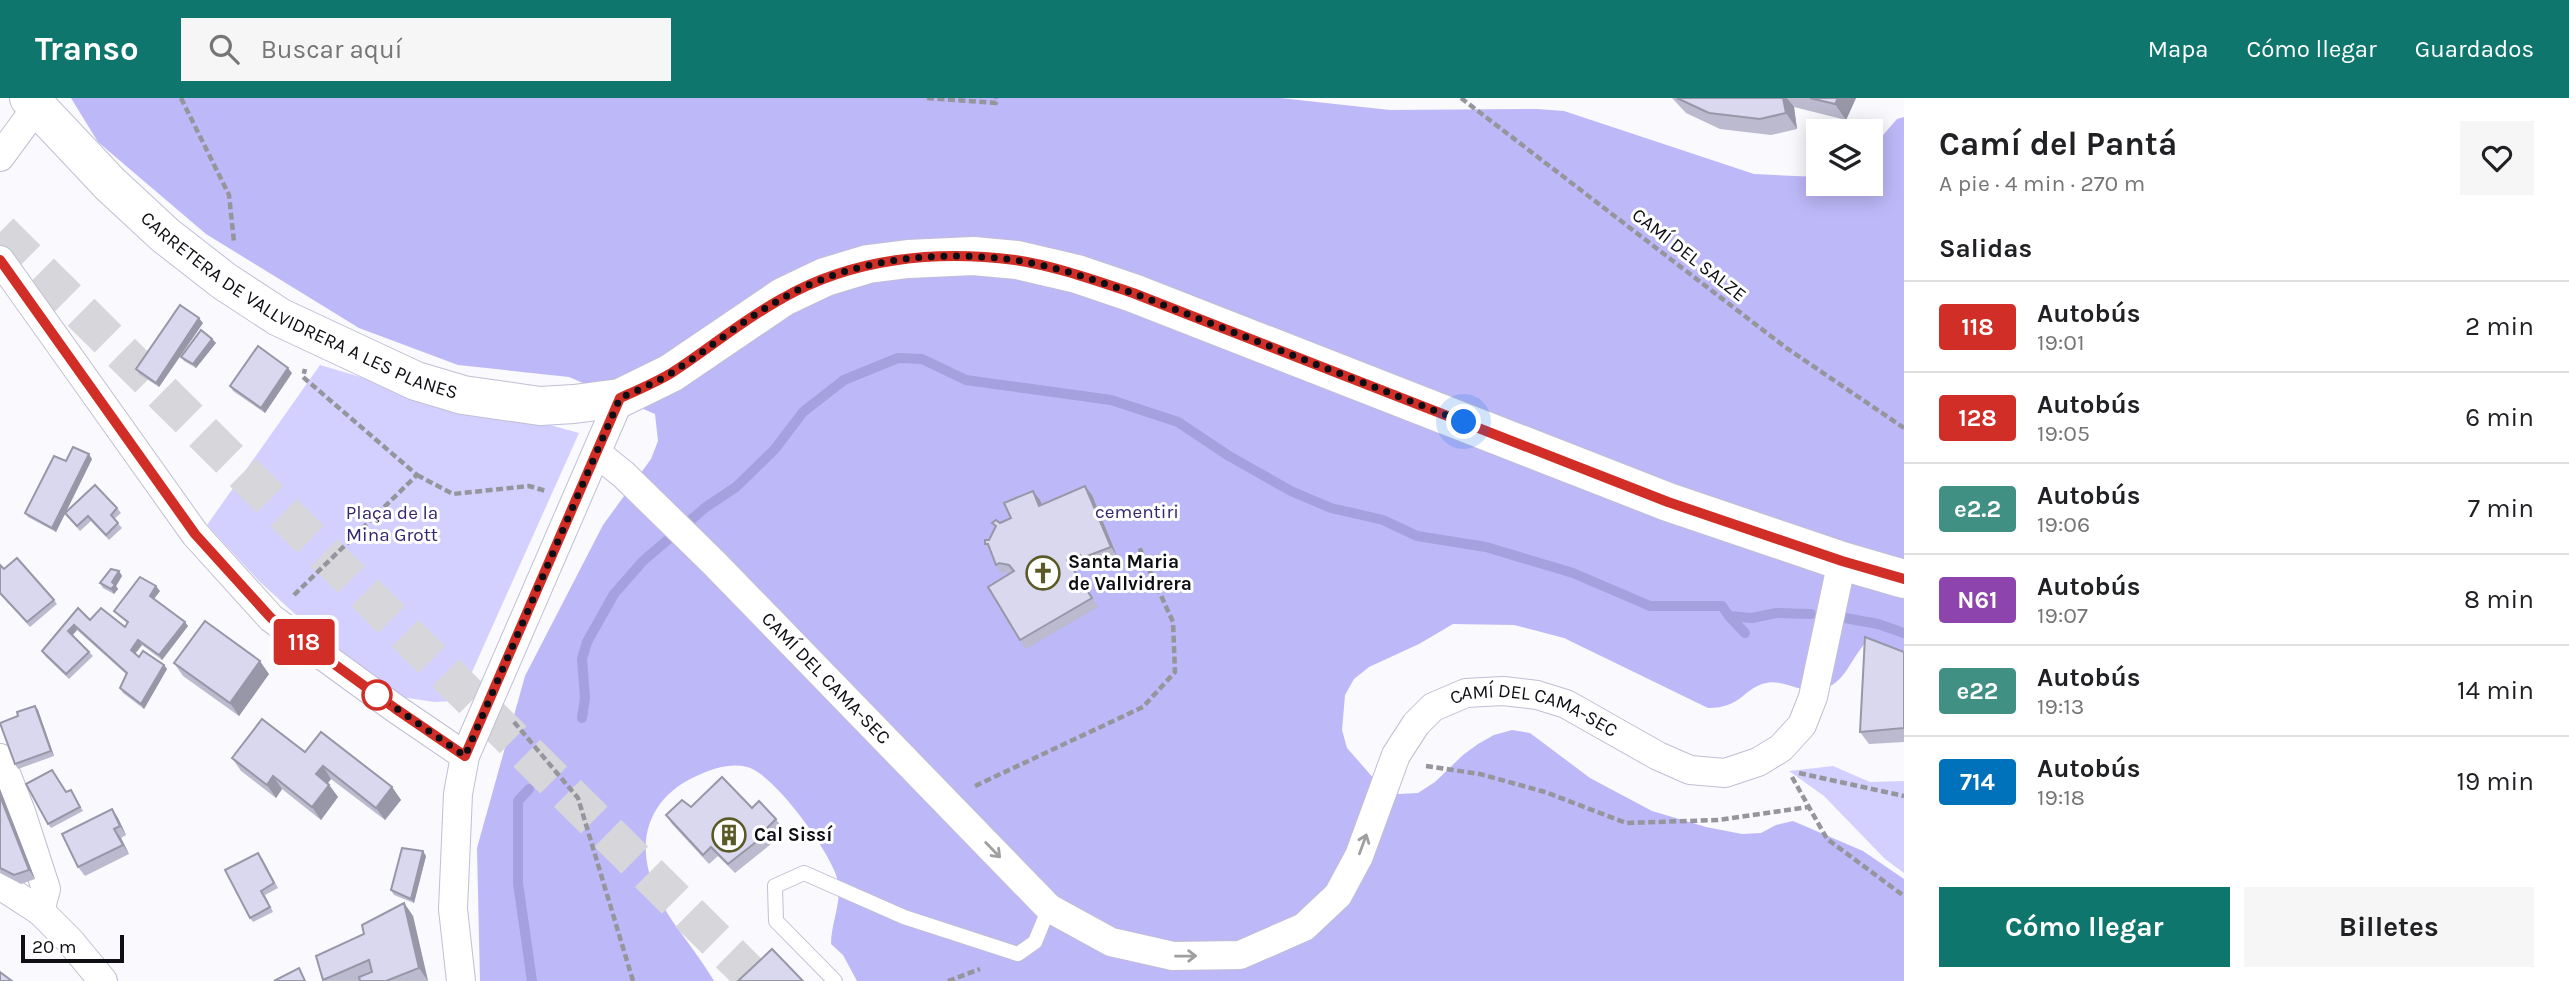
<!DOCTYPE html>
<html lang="es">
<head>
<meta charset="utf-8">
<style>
  :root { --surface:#fff; --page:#f6f6f6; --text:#202124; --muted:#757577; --line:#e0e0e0; --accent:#0f766e }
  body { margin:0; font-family:Karla,sans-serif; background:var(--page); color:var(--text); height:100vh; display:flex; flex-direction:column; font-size:26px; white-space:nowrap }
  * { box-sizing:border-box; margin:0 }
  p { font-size:23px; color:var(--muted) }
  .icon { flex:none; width:38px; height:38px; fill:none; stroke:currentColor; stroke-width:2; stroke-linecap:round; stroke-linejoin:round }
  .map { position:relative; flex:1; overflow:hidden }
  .details { display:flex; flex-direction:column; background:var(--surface); width:665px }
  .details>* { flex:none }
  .badge { padding:0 14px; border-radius:5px; font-size:24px; line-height:46px }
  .fabs { position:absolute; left:1806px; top:21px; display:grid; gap:14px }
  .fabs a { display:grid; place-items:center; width:77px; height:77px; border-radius:0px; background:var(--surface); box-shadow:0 4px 18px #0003; font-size:35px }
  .scale { position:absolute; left:21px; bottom:18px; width:103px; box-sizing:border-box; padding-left:7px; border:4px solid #0e0e15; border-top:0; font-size:19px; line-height:24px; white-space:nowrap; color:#0e0e15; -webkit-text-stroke:5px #fff; paint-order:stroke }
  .you { position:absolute; width:35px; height:35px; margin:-18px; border:5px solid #fff; border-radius:50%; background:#1a73e8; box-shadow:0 0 0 10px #1a73e833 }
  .map>.badge { position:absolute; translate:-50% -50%; box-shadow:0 0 0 4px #fff }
  h2 { padding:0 35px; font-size:26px; line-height:63px }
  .round { display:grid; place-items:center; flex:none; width:74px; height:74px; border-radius:0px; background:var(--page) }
  .head { display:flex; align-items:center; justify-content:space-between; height:119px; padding:0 35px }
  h1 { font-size:33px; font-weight:700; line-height:52px }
  .primary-button { display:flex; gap:14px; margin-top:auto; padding:14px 35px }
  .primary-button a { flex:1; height:80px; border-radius:0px; background:var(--accent); color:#fff; font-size:28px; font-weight:700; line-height:80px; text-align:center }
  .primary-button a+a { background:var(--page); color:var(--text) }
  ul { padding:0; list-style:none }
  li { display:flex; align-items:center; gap:21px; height:91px; padding:0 35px; border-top:2px solid var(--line) }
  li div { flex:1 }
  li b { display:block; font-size:26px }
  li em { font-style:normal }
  li .badge { min-width:77px; font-weight:700; text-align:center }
  header { display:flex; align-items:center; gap:42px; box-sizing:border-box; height:98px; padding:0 35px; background:var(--accent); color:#fff }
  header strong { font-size:33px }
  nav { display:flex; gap:38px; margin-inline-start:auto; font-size:24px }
  .search { width:490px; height:63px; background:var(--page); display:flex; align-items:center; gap:18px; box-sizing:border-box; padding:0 24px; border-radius:0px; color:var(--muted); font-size:26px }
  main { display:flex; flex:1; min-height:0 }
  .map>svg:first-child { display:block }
  .green { fill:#d3d0ff }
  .forest { fill:#bdb8f7 }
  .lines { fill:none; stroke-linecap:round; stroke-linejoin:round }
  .stream { stroke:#a5a0de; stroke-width:10 }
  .highway-tunnel { stroke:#d6d6db; stroke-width:38; stroke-dasharray:38 19; stroke-linecap:butt }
  .lane-casing { stroke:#c0bfd5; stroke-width:16 }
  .street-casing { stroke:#c0bfd5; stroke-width:30 }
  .secondary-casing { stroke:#c0bfd5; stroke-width:40 }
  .path { stroke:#95959b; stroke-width:4.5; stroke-dasharray:7 3.5; stroke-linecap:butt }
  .lane { stroke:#fff; stroke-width:14 }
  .street { stroke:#fff; stroke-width:28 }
  .secondary { stroke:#fff; stroke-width:38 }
  .wall { fill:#bbbace }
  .shaded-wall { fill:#9897a7 }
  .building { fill:#d9d8ef; stroke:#9897a7; stroke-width:2 }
  .oneway { stroke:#9f9fa1 }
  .line-casing { stroke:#fff; stroke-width:16 }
  .line { stroke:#d02e26; stroke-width:10 }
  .walk { stroke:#0e0e15; stroke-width:7; stroke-dasharray:0 12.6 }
  .stop-dot { fill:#fff; stroke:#d02e26; stroke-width:3.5 }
  .labels { text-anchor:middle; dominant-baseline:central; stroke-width:6; stroke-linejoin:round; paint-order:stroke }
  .street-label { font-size:19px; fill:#0e0e15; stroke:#fff }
  .park-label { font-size:19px; fill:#35266d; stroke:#fff }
  .poi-label { font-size:19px; font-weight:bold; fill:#0e0e15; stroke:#fff; text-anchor:start }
</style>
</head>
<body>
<header>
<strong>Transo</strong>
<div class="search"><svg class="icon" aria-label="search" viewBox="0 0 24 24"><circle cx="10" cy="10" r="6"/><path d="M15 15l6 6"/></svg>Buscar aquí</div>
<nav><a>Mapa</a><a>Cómo llegar</a><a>Guardados</a></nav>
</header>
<main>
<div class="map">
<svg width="1904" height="883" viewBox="0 0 1904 883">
  <rect width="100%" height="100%" fill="#f9f9fe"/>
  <g class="green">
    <polygon points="320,267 448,305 521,319 579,335 459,603 434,604 382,596 259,483 207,427"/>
    <polygon points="1833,668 1870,684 1904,683 1904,775 1885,761 1824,698 1789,673"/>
  </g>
  <path class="forest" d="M71,0H1280L1390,12L1537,11L1564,13L1754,76L1818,79V86H1871V51L1897,21L1904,19V554L1867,543C1845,567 1844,597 1803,591C1791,589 1778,582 1766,585C1743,590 1742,610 1708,610L1564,540L1514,527L1453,526L1419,546L1369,569L1354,581L1345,597L1342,632L1347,650L1382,690L1399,696L1418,695L1435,684L1463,657L1478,646L1494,637L1512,632L1530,635L1590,680L1652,713L1706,729L1742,736L1761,735L1776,727L1793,723L1863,753L1904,781V883H857L843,857L831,846C831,825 842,804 838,783C833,757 774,675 747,669C731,665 715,670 701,676C659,693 637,728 649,774C659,815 693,846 714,883H480L477,750L525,578L603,427L651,361L658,343L655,316L569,279L458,267L359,230L206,136L98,44Z"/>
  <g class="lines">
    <g class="stream">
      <polyline points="1729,518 1745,535"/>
      <polyline points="1845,520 1878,526 1904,535"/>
      <polyline points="582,620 585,600 582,561 587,544 614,496 643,463 706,409 736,389 775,351 803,314 844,282 898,260 922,261 966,282 1111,302 1178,324 1229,358 1291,393 1331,410 1383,422 1417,438 1486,449 1573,475 1650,508 1722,508 1729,518 1752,520 1776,515 1811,516"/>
      <polyline points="529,691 518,703 518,785 532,883"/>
    </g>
    <polyline class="highway-tunnel" points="0,134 757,883"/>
    <defs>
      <polyline id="lane" points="835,883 776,823 775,788 804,775 904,819 1018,856 1035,844 1049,810"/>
      <g id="street">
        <polyline points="0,59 36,10"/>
        <polyline points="0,162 195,436 271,520 396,611 465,658"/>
        <path id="s1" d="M598,356L624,377L714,465L1049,810L1111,844L1173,858L1240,857L1304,829L1338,797L1359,758L1396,657L1416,626L1433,609L1466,595L1503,593L1537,597L1566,606L1658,658L1690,672L1725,675L1758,664L1781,650L1802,627L1813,599L1842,463"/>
        <polyline points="0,660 21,714 46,791 40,813"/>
        <polyline points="0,787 40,813 70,843 103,883"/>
        <polyline points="461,883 453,811 458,696 465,658 620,300"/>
      </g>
      <g id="secondary">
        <path id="s2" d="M29,0L110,86L165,137L224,183L279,219L416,283L463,297L540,308L574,306L620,300L671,275L783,199L825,179L868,166L908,161L973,158L1017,162L1077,176L1133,195L1668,404L1842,463L1904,481"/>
      </g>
    </defs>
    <use href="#lane" class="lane-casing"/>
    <use href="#street" class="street-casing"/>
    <use href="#secondary" class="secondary-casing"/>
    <g class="path">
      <polyline points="181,0 229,97 234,144"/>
      <polyline points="927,0 996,5 996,0"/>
      <polyline points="1461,0 1785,249 1904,330"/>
      <polyline points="417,377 453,396 529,388 546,393"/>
      <polyline points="294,497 417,377 303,279 305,271"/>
      <polyline points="514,624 578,700 633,883"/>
      <polyline points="1426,668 1480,676 1545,694 1626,725 1718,722 1809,709"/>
      <polyline points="1799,675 1904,698"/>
      <polyline points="1792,679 1827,741 1904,798"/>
      <polyline points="975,688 1143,609 1175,574 1173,524 1139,449"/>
      <polyline points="948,883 980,871"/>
    </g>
    <use href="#lane" class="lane"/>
    <use href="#street" class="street"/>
    <use href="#secondary" class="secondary"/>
  </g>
  <g class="wall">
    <polygon points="1672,0 1856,0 1846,22 1794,9 1797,31 1771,37 1720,31 1686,15"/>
    <polygon points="203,225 159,289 139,276 136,271"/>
    <polygon points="212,241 216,245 196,270 184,263 181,259"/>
    <polygon points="292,275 265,315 233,293 230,288"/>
    <polygon points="92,361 66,414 117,410 121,415 114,421 122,430 109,442 91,423 80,433 65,416 56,434 28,419 25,415 66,363"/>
    <polygon points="1033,393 1042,407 1092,397 1117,458 1088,469 1086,466 1073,471 1098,509 1026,551 1020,542 1011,475 1005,474 1002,476 996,467 991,454 985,446 989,442 995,429 992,425 1000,425 1011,420"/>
    <polygon points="0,467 4,471 54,502 57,506 30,529 0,496"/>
    <polygon points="119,473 122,478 116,488 118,491 114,496 103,490 100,485"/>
    <polygon points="160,493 154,501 188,528 162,562 142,547 135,556 139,559 164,567 167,571 144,611 123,595 120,590 126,576 77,532 72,537 93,558 69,581 45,558 42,553 78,510 90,522 125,529 127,525 118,517 114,513"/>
    <polygon points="1904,554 1904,644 1869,646 1860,634"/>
    <polygon points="174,565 269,576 239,618 183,578"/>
    <polygon points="35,608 38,612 54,658 18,671 15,666 18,618"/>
    <polygon points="305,654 392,689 401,702 385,722 331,681 328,685 338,699 321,722 282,691 276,700 241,673 232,660"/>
    <polygon points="0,691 35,781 21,786 0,775"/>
    <polygon points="71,692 83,713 51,730 48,726 66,694"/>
    <polygon points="691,709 752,710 776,721 782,730 769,743 771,746 735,775 718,758 709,766 672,726 666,717"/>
    <polygon points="112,711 118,720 126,737 121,740 129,756 85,778 78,769"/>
    <polygon points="426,758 414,805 394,797 391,792"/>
    <polygon points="262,760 278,790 265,797 273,814 253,824 250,820"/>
    <polygon points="404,805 413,818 428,883 323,883 316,858 364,836"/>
  </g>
  <g class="shaded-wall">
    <polygon points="1783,0 1787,0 1794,9 1797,31 1786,15"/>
    <polygon points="1838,0 1856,0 1846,22 1835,6"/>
    <polygon points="199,220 203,225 159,289 156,285"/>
    <polygon points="212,241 216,245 196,270 193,266"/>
    <polygon points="288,270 292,275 265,315 261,310"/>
    <polygon points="89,356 92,361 56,434 52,430"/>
    <polygon points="1085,388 1092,397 1117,458 1111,449"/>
    <polygon points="1033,393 1040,402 1046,417 1039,408"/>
    <polygon points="119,473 122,478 116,488 118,491 114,496 111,491 112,484"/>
    <polygon points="156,488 160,493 153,502 150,498"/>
    <polygon points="185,524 188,528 162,562 159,557"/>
    <polygon points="74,527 77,532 72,538 68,533"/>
    <polygon points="138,542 142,547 134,557 131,552"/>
    <polygon points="260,563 269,576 239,618 230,605"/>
    <polygon points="164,567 167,571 144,611 141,606"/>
    <polygon points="35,608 38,612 54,658 51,653"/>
    <polygon points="323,668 331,681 325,689 316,676"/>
    <polygon points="273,678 282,691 276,700 267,687"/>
    <polygon points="329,687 338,699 321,722 312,709"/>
    <polygon points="392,689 401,702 385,722 376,710"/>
    <polygon points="0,691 35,781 29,772 0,698"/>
    <polygon points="112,711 118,720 126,737 120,728"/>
    <polygon points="114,731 121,740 129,756 123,747"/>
    <polygon points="423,753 426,758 414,805 411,801"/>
    <polygon points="404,805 413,818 428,883 419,870"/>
  </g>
  <g class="building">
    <polygon points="1677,0 1783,0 1786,15 1760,21 1709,15"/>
    <polygon points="1810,0 1838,0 1835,6"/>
    <polygon points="180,207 199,220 156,285 136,271"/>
    <polygon points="201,232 212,241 193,266 181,259"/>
    <polygon points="258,248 288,270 261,310 230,288"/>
    <polygon points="73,349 89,356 52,430 25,415 54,358 66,363"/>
    <polygon points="95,387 117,410 111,417 118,425 106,437 88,418 77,428 65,415"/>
    <polygon points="1085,388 1111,449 1082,460 1080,457 1067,462 1092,500 1020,542 988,489 1014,473 1009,467 999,465 996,467 988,446 985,446 985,442 989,442 996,428 992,425 996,422 1000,425 1011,420 1004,405 1033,393 1039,408"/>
    <polygon points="17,460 54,502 27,524 0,495 0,467 4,471"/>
    <polygon points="111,471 119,473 112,484 115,487 111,491 100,485"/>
    <polygon points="140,479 156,488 150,498 185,524 159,557 138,542 131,552 139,559 143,553 164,567 141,606 120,590 127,575 74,527 68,533 89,554 66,576 42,553 78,510 90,522 101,510 125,529 128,524 114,513"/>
    <polygon points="205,523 260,563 230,605 174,565"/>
    <polygon points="1865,539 1904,554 1904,630 1860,634"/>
    <polygon points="35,608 51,653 15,666 0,625 18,618 17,614"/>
    <polygon points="262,621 305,654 321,634 392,689 376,710 323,668 316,676 329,687 312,709 273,678 267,687 232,660"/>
    <polygon points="52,672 66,694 71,692 80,709 48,726 26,686"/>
    <polygon points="722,679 752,710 759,703 776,721 762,735 765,737 728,766 711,749 703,757 666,717 682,702 691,709"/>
    <polygon points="0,698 29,772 14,777 0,770"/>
    <polygon points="112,711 120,728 114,731 123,747 78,769 62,736"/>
    <polygon points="402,750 423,753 411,801 391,792"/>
    <polygon points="258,755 274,785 261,793 270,809 250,820 225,772"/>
    <polygon points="404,805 419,870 386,883 360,883 359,879 372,874 369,862 323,882 316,858 364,836 362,827"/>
    <polygon points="772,851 803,883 738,883"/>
    <polygon points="299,870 305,883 274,883"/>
    <polygon points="0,874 12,883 0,883"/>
  </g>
  <defs><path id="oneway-shaft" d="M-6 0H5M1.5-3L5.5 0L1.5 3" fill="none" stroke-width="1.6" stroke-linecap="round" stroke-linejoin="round" transform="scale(1.75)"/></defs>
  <g class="oneway">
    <use href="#oneway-shaft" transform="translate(1363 746) rotate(-70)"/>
    <use href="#oneway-shaft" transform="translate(993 752) rotate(46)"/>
    <use href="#oneway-shaft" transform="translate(1186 858) rotate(-1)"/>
  </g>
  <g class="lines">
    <defs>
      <path id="line" d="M0,162L195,436L271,520L396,611L465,658L620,300C638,292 657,284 673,274C710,250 744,221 783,200C853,160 936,152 1015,162C1055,168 1094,182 1133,195L1668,404L1842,463L1904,481"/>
    </defs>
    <use href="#line" class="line-casing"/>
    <use href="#line" class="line"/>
    <path class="walk" d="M377,597L465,658L620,300C638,292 657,284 673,274C710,250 744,221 783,200C853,160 936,152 1015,162C1055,168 1094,182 1133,195L1464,324"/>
  </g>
  <defs>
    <symbol id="church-ring" viewBox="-11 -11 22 22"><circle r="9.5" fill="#fff" stroke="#5b5a27" stroke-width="1.5"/><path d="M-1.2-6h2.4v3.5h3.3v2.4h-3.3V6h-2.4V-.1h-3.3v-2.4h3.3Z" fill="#5b5a27"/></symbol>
    <symbol id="building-ring" viewBox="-11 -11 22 22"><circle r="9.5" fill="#fff" stroke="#5b5a27" stroke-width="1.5"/><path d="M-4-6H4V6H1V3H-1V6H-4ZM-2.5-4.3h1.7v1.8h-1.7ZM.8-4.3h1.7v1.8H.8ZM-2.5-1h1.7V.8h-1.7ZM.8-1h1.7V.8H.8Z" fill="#5b5a27"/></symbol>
  </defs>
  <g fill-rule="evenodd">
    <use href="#church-ring" x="1024" y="456" width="38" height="38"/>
    <use href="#building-ring" x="710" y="718" width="38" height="38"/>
  </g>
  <circle class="stop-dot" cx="377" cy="597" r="14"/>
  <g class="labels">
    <g class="street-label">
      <text transform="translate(1689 157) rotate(38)">CAMÍ DEL SALZE</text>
      <text stroke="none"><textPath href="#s2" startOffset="346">CARRETERA DE VALLVIDRERA A LES PLANES</textPath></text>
      <text stroke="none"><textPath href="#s1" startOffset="320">CAMÍ DEL CAMA-SEC</textPath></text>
      <text stroke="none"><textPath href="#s1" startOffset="1278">CAMÍ DEL CAMA-SEC</textPath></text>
    </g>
    <g class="park-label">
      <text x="1137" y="414">cementiri</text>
      <text x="392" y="415">Plaça de la<tspan x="392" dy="22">Mina Grott</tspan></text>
    </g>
    <g class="poi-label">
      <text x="1068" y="464">Santa Maria<tspan x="1068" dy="22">de Vallvidrera</tspan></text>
      <text x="754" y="737">Cal Sissí</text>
    </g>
  </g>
</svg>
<div class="fabs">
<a><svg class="icon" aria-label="layers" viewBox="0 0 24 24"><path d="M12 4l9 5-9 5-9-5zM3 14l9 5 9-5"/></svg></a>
</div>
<div class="scale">20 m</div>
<div class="you" style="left:1464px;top:324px"></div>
<b class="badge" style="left:304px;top:544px;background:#d02e26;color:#fff">118</b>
</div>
<section class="details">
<div class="head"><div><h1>Camí del Pantá</h1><p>A pie · 4 min · 270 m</p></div><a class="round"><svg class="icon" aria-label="heart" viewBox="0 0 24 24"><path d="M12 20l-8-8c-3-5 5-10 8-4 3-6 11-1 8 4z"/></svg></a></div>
<h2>Salidas</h2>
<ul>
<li><span class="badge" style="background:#d02e26;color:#fff">118</span><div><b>Autobús</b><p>19:01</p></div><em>2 min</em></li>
<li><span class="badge" style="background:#d02e26;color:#fff">128</span><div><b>Autobús</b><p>19:05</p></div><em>6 min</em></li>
<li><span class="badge" style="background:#409183;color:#fff">e2.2</span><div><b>Autobús</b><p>19:06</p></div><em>7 min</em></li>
<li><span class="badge" style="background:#8e44ad;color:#fff">N61</span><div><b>Autobús</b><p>19:07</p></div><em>8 min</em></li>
<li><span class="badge" style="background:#409183;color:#fff">e22</span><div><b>Autobús</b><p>19:13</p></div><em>14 min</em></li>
<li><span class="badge" style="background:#0072bc;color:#fff">714</span><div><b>Autobús</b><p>19:18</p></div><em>19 min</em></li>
</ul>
<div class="primary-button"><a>Cómo llegar</a><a>Billetes</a></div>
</section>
</main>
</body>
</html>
